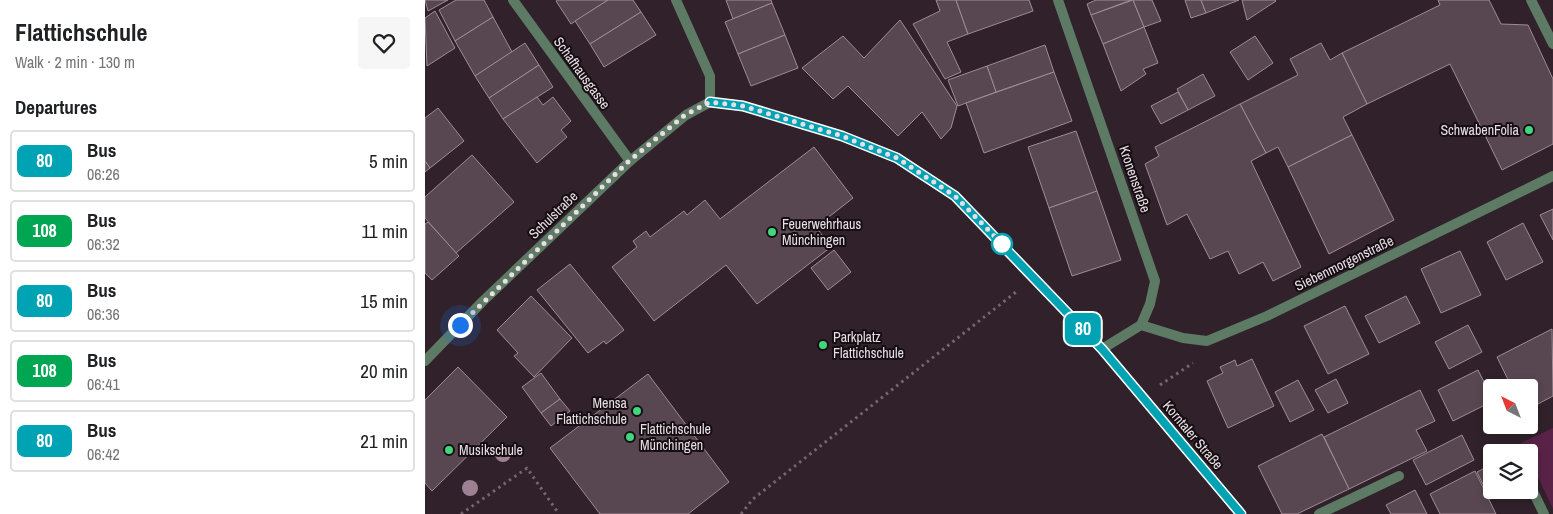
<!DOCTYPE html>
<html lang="en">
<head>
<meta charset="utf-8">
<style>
  :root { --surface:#fff; --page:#f6f6f6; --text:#202124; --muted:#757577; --line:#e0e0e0 }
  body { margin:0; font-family:"Archivo Narrow",sans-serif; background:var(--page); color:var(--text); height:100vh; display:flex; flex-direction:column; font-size:19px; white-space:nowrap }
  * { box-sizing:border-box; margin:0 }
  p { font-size:16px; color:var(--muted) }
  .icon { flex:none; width:28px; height:28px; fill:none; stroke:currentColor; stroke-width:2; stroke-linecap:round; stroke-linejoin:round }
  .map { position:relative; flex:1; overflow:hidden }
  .details { display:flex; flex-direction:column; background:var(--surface); width:425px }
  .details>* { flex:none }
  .badge { padding:0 10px; border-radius:8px; font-size:18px; line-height:32px }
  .needle { width:32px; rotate:318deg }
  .tools { position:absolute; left:1058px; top:379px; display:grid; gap:10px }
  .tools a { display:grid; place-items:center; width:55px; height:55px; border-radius:5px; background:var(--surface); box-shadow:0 2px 8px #0003; font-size:25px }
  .you { position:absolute; width:25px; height:25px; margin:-12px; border:4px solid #fff; border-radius:50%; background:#1a73e8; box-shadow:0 0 0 8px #1a73e833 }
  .map>.badge { position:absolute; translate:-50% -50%; box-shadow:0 0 0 2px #fff }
  h2 { padding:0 15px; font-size:19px; line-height:45px }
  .round { display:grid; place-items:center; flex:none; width:52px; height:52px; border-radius:5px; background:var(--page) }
  .overview { display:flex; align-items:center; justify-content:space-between; height:85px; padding:0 15px }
  h1 { font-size:24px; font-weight:700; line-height:38px }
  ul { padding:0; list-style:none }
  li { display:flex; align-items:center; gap:15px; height:62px; margin:0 10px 8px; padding:0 5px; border:2px solid var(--line); border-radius:5px }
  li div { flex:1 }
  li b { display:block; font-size:19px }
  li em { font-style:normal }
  li .badge { min-width:55px; font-weight:700; text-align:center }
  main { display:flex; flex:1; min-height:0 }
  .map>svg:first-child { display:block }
  .green { fill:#592348 }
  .building { fill:#584751; stroke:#9e8b96 }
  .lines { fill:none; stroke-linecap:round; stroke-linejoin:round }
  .path { stroke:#74666e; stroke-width:3; stroke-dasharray:2.5 4; stroke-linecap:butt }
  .lane { stroke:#5c7a64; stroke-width:10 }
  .street { stroke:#5c7a64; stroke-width:10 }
  .tree { fill:#9d8091 }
  .line-casing { stroke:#fff; stroke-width:11 }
  .line { stroke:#00a3b4; stroke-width:8 }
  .walk { stroke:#e9dee4; stroke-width:5; stroke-dasharray:0 9 }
  .poi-dot { fill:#40d77c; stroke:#140d11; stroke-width:2 }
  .stop-dot { fill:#fff; stroke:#00a3b4; stroke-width:2.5 }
  .labels { text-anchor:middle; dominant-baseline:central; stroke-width:4; stroke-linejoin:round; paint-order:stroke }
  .street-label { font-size:14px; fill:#e9dee4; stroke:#140d11 }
  .poi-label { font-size:14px; fill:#e9dee4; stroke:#140d11; text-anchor:start }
</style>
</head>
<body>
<main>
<section class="details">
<div class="overview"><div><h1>Flattichschule</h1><p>Walk · 2 min · 130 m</p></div><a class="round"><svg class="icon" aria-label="heart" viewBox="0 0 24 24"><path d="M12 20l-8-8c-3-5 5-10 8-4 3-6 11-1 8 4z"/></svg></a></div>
<h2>Departures</h2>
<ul>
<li><span class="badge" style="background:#00a3b4;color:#fff">80</span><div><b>Bus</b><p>06:26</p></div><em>5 min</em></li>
<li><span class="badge" style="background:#00a651;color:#fff">108</span><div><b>Bus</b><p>06:32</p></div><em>11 min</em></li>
<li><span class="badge" style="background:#00a3b4;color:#fff">80</span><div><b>Bus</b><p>06:36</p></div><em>15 min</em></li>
<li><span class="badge" style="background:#00a651;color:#fff">108</span><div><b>Bus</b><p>06:41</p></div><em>20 min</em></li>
<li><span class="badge" style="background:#00a3b4;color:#fff">80</span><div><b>Bus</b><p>06:42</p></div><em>21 min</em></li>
</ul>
</section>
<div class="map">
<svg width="1128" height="514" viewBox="0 0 1128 514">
  <rect width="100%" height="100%" fill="#30212a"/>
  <polygon class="green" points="1128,428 1128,509 1104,458 1104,452 1101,452 1096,443"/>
  <g class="building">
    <polygon points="0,0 23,0 3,11"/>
    <polygon points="31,0 59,0 68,17 30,41 14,10"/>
    <polygon points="133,0 183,0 146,24 131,1"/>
    <polygon points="183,0 208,0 216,12 165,44 150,21"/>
    <polygon points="301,0 346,0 347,3 308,19"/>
    <polygon points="511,0 531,0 543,34 522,42 536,72 520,79 488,24 515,11"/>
    <polygon points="531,0 604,0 608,11 543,34"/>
    <polygon points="671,0 706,0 666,15 662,4"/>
    <polygon points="708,0 719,27 678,44 666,15"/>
    <polygon points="708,0 727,0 736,21 719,27"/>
    <polygon points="760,0 776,0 781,13 766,18"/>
    <polygon points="776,0 814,0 781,13"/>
    <polygon points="817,0 850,0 851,1 822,20"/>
    <polygon points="1013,0 1064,0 1076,24 1103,25 1128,79 1128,144 1077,170 1025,64 942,104 917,53 1015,5"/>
    <polygon points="347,3 360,35 313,54 300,22"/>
    <polygon points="10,11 30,48 2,66 0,18"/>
    <polygon points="216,12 231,35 179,67 165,44"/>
    <polygon points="68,17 87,52 50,76 30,41"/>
    <polygon points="475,20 532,106 526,128 516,139 497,112 473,136 423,86 408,99 377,68 418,36 439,58"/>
    <polygon points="719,27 733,63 718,69 721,74 696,91 678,44"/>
    <polygon points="360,35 373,68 326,86 313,54"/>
    <polygon points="830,36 848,63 823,80 805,52"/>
    <polygon points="100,43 114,65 64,98 50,76"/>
    <polygon points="896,43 905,60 917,53 942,104 918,117 927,135 863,167 853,147 841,153 815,104 873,75 865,59"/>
    <polygon points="620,45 629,72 571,92 562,66"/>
    <polygon points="114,65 128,87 78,119 64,98"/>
    <polygon points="562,66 571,92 533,106 523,80"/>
    <polygon points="629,72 647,121 559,153 541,103"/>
    <polygon points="778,74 790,96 763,110 752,89"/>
    <polygon points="753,92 763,110 736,124 726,106"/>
    <polygon points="112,97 118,105 128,97 146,121 136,130 142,137 112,163 78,119"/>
    <polygon points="815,104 841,153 826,161 876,267 848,281 838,262 814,274 803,251 785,259 762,214 742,225 720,164 734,156 730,147"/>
    <polygon points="13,108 39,141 5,168 0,161 0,118"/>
    <polygon points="651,131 672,191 624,208 603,147"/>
    <polygon points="927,135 969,220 904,254 863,167"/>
    <polygon points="389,147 428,198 391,227 406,247 332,304 301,265 229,321 187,267 212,247 208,241 221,231 225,237 259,211 262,215 280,200 295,219"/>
    <polygon points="47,155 89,202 31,253 0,218 0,197"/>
    <polygon points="0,161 5,168 0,172"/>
    <polygon points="672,191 696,260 647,276 624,208"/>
    <polygon points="1128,209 1128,240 1115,215"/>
    <polygon points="3,222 34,256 7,280 0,273 0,224"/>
    <polygon points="1098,223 1118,262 1081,280 1062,242"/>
    <polygon points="409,250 426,272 403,290 386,268"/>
    <polygon points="1035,251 1056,295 1016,313 996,269"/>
    <polygon points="145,264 199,330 181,344 179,341 163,353 112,290"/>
    <polygon points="106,296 147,338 109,377 89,356 93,353 72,330"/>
    <polygon points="981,296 995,323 954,343 940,316"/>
    <polygon points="920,306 944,354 903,374 879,326"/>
    <polygon points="1043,325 1057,352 1024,369 1010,342"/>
    <polygon points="1127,329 1128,396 1113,404 1111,399 1104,403 1104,388 1087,388 1072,357"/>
    <polygon points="827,359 849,406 803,428 782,381 798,373 795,367 810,360 812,366"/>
    <polygon points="33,367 82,417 7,491 0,483 0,400"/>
    <polygon points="1053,370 1066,396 1066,402 1028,421 1013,390"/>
    <polygon points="116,373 135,399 116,413 97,387"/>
    <polygon points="223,374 304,482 263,514 175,514 125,448"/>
    <polygon points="911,379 923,403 903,413 890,390"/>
    <polygon points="873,380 889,410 865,422 850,392"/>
    <polygon points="995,390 1010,421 991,430 1002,451 924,489 899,437"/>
    <polygon points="135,399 145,411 126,426 116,413"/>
    <polygon points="897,434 924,489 872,514 857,514 833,466"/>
    <polygon points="1037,435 1049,460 1001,485 988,460"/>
    <polygon points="1066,465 1066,490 1084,490 1065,499 1052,472"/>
    <polygon points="1050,471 1071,514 1015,514 1005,494"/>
    <polygon points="990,490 1002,514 966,514 961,505"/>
  </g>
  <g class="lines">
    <g class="path">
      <polyline points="735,385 768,363"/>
      <polyline points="36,514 102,468 134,514"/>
      <polyline points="316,514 328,499 591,292"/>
    </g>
    <g class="lane">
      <polyline points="1106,0 1128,44"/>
      <polyline points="894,514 974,476"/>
    </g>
    <g class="street">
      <polyline points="88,0 205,161"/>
      <polyline points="251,0 285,76 285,102"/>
      <polyline points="633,0 730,281 725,304 716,325 677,349"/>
      <polyline points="716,325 758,338 782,341 842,316 1128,176"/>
      <polyline points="0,361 58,301 205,161 261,115 285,102 318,106 417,136 472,158 530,196 677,349 816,514"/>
      <polyline points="1104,483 1119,514"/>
    </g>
  </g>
  <g class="tree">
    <circle cx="78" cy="454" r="8"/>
    <circle cx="45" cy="488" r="8"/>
  </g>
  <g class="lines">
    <defs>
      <polyline id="line" points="285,102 318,106 417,136 472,158 530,196 677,349 816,514"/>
    </defs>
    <use href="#line" class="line-casing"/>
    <use href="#line" class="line"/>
    <polyline class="walk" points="35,325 204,161 260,115 285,102 318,106 417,136 472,158 530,196 577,244"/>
  </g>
  <g class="poi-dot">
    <circle cx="1104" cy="130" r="5"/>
    <circle cx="347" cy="232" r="5"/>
    <circle cx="398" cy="345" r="5"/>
    <circle cx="212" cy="411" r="5"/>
    <circle cx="205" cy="437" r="5"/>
    <circle cx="24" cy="450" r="5"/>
  </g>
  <circle class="stop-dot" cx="577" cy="244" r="10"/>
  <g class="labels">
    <g class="street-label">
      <text transform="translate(157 73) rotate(54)">Schafhausgasse</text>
      <text transform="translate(710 179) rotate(71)">Kronenstraße</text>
      <text transform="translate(128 215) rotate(-44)">Schulstraße</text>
      <text transform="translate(919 263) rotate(-26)">Siebenmorgenstraße</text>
      <text transform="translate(768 435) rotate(50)">Korntaler Straße</text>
    </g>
    <g class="poi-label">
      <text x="1094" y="130" text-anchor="end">SchwabenFolia</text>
      <text x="357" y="224">Feuerwehrhaus<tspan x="357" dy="16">Münchingen</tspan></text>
      <text x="408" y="337">Parkplatz<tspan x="408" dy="16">Flattichschule</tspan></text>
      <text x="202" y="403" text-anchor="end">Mensa<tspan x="202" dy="16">Flattichschule</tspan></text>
      <text x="215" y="429">Flattichschule<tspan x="215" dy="16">Münchingen</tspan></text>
      <text x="34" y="450">Musikschule</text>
    </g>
  </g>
</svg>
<div class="tools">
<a><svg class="needle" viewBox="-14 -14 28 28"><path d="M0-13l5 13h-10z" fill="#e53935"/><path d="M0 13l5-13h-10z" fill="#757577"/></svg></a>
<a><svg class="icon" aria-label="layers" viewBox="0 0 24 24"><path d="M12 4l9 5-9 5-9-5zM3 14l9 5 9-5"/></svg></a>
</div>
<div class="you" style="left:35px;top:325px"></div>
<b class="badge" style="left:658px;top:329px;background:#00a3b4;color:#fff">80</b>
</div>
</main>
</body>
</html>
